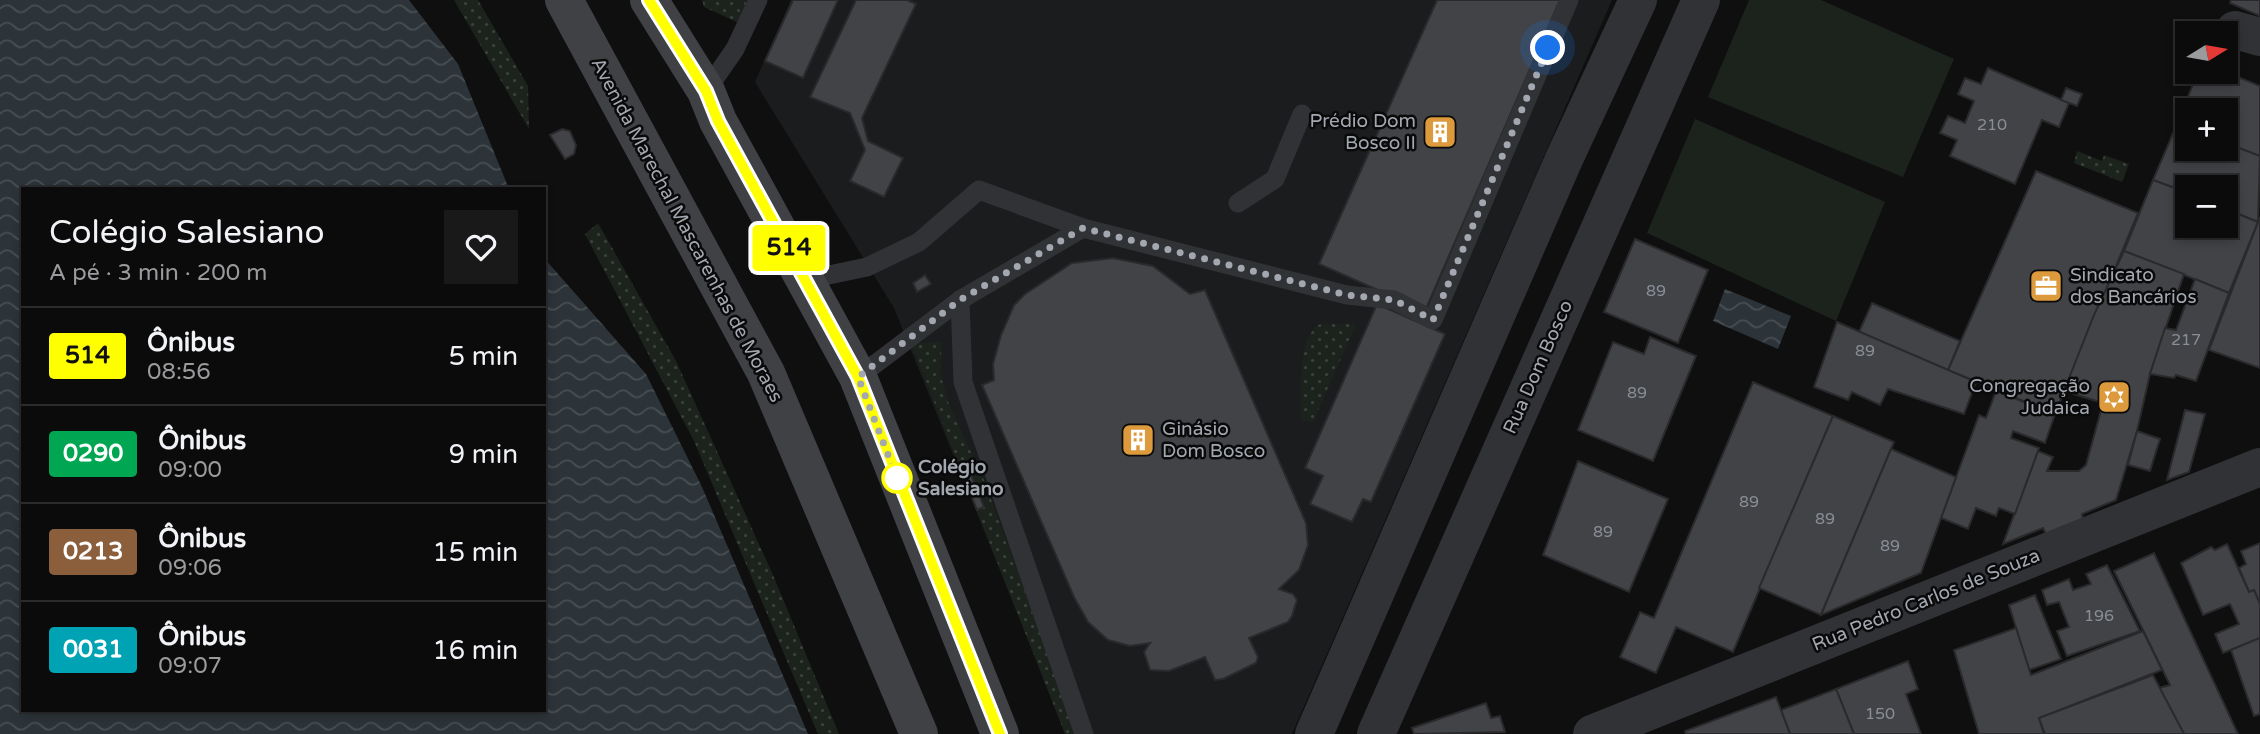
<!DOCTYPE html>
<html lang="pt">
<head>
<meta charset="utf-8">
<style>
  :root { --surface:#0b0b0c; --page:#19191a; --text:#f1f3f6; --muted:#9a9b9d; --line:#2b2b2d }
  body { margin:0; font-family:"Varela Round",sans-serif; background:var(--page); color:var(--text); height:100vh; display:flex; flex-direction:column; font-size:26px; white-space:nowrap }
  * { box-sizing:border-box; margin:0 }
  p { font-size:23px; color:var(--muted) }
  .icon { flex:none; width:38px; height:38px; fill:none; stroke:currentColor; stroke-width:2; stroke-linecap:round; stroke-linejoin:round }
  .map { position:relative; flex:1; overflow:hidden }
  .side { position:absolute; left:21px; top:187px; width:525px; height:525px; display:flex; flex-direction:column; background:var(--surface); border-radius:0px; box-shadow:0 4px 10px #0003,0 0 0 2px var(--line) }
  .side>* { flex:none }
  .badge { padding:0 14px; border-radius:5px; font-size:24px; line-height:46px }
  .needle { width:46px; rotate:79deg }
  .buttons { position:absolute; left:2175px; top:21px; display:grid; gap:14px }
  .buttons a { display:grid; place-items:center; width:63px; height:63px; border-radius:0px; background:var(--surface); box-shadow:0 4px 10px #0003,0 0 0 2px var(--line); font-size:35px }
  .you { position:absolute; width:35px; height:35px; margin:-18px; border:5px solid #fff; border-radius:50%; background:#1a73e8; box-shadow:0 0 0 10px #1a73e833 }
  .map>.badge { position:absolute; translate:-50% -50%; box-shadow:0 0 0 4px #fff }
  .round { display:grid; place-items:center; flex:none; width:74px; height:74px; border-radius:0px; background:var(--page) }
  .head { display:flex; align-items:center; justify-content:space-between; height:119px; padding:0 28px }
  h1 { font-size:33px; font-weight:600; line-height:52px }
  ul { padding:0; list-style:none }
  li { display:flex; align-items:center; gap:21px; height:98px; padding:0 28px; border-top:2px solid var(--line) }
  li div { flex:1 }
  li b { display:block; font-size:26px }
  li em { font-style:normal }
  li .badge { min-width:77px; font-weight:700; text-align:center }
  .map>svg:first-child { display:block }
  .built { fill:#1b1c1d }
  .garden { fill:url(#garden-dots) }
  .pitch { fill:#1c231d }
  .water { fill:url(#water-waves) }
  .building { fill:#414346; stroke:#2a2a2c; stroke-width:2 }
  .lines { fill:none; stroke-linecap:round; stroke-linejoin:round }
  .lane { stroke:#313235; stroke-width:19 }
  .street { stroke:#313235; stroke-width:38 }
  .secondary { stroke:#3f4145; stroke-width:38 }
  .line-casing { stroke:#fff; stroke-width:16 }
  .line { stroke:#ff0; stroke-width:10 }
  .walk { stroke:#a2a7b0; stroke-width:7; stroke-dasharray:0 12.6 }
  .stop-dot { fill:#fff; stroke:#ff0; stroke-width:3.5 }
  .labels { text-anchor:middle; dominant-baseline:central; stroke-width:5; stroke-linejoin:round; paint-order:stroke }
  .number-label { font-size:16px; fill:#8a8e96 }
  .poi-label { font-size:19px; fill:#a2a7b0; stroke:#0a0a0b; text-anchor:end }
  .street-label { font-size:19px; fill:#a2a7b0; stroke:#0a0a0b }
  .stop-label { font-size:19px; font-weight:bold; fill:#a2a7b0; stroke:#0a0a0b; text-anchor:start }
</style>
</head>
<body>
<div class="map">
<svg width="2260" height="734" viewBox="0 0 2260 734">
  <defs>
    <pattern id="garden-dots" width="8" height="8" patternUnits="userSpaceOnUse" patternTransform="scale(1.75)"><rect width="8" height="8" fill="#1c231d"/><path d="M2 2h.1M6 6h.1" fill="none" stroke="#3a403b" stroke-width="1.8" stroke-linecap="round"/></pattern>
    <pattern id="water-waves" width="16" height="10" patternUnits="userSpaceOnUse" patternTransform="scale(1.75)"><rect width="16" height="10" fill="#2c3439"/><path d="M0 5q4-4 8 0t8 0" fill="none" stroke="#474f53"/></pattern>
  </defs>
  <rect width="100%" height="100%" fill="#0f0f10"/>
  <polygon class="built" points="791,0 1612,0 1292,734 1066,734 894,308 755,82"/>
  <g class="garden">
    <polygon points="454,0 478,0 528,86 529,129"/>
    <polygon points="702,0 747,0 739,23 704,7"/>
    <polygon points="2077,151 2102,161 2104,155 2129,164 2122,182 2074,163"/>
    <polygon points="598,223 676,361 773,575 839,734 818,734 694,441 585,234"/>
    <path d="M1320,324H1356L1313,422L1301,420C1302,394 1296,337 1320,324Z"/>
    <polygon points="942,342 940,372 949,405 984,480 1077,734 1065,734 911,343"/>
  </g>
  <g class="pitch">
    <polygon points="1749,0 1821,0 1954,59 1903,177 1708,97"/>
    <polygon points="1695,119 1885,202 1836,321 1647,233"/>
  </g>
  <g class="water">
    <polygon points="0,0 409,0 458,64 509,189 23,189 23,710 544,710 544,258 646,374 702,487 808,734 0,734"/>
    <polygon points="1725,289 1791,316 1778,349 1713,321"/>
  </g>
  <g class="building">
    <polygon points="793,0 838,0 803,78 765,61"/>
    <polygon points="856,0 907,0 916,4 862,118 868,141 903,158 884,197 850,181 865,150 850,113 810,97"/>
    <polygon points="1437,0 1560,0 1425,311 1319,264"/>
    <polygon points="2231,0 2260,0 2260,16 2230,3"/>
    <polygon points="1988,68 2069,103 2059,127 2042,120 2015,184 1950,156 1957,140 1940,133 1948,116 1965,123 1974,101 1958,94 1965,78 1981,84"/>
    <polygon points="2198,72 2226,72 2260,86 2260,156 2226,143 2226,110 2188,110 2188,128 2177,124"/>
    <polygon points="2066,88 2082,94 2077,106 2061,100"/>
    <polygon points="2177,124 2188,128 2188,149 2226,149 2226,143 2260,156 2258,222 2226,209 2226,187 2188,187 2188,193 2153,180"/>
    <polygon points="562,129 570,131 576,145 574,154 565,159 550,135"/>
    <polygon points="2036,171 2138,213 2055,414 1948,370"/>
    <polygon points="2153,180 2188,193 2188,226 2226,226 2226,209 2258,222 2229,293 2124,251"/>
    <polygon points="2260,217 2260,368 2209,350"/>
    <polygon points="1635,239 1708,270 1678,343 1604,312"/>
    <polygon points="2124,251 2184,274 2150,374 2137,431 2116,500 2082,514 2083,519 2046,534 2043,528 2003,544 2038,451 2053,457 2047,471 2079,471 2086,465 2103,403 2064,391 2094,315"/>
    <polygon points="1113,258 1153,266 1190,294 1205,290 1306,523 1308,545 1299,570 1279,589 1293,594 1297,600 1292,616 1288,622 1249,638 1258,657 1256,663 1223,679 1215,680 1205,657 1169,671 1150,670 1144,652 1150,643 1130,646 1108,640 1088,622 1074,597 982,385 994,380 993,364 1001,335 1014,305 1025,294 1072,263"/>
    <polygon points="925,275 931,284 917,292 913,283"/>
    <polygon points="2195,279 2229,293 2196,381 2176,375 2174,378 2150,374 2165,328 2176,330"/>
    <polygon points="1872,303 1960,341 1948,370 1859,332"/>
    <polygon points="1377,304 1445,334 1371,502 1363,499 1352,522 1310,504 1323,476 1305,468"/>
    <polygon points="1837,322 1976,382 1964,414 1888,389 1880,405 1852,392 1848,400 1814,387"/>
    <polygon points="1650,337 1696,356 1653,461 1578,430 1613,342 1644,354"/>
    <polygon points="1753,382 1833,416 1733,652 1676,627 1656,673 1620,657 1640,612 1654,618"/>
    <polygon points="1996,391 2055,414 2045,443 2013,431 2011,438 2039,448 2015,514 1999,508 1996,516 1976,508 1968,529 1941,518 1979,415 1986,418"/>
    <polygon points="2185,410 2205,414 2189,472 2167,480"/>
    <polygon points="1833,416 1894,442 1821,615 1759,588"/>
    <polygon points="2137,431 2160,439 2150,471 2128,465"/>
    <polygon points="1891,449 1956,477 1921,573 1821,615"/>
    <polygon points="1578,461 1668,499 1629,592 1543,555"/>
    <polygon points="968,467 984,507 977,510 961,470"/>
    <polygon points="2260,543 2260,604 2254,590 2249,592 2239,568 2246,564 2241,551"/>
    <polygon points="2227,544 2249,592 2254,590 2260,604 2260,638 2223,653 2215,634 2239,624 2230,604 2203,615 2181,563 2211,547 2215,550"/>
    <polygon points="2154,553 2238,734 2184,734 2159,688 2170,685 2114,571"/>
    <polygon points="2107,565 2140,631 2067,656 2057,631 2069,627 2059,602 2047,605 2042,590 2069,579 2073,590 2091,584 2086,574"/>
    <polygon points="2035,595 2061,659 2029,670 2009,605"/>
    <polygon points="2016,628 2031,675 2143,631 2162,670 2039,718 2044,734 1979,734 1954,650"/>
    <polygon points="2260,638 2260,714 2254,716 2231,650"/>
    <polygon points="1908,661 1918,689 1906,694 1921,734 1854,734 1836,689"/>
    <polygon points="2153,675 2184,734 2045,734 2039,718"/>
    <polygon points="1836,689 1854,734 1790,734 1781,710"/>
    <polygon points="1776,697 1790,734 1686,734 1685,731"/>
    <polygon points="1486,703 1491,718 1500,716 1505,732 1414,734 1412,728"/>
  </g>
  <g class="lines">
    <g class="lane">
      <polyline points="706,91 735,49 758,0"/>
      <polyline points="1238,203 1275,179 1302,114"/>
      <polyline points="805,280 867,267 919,242 979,190 1083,228 1347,295 1394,300 1433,320 1569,0"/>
      <polyline points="960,300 963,382 1084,734"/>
      <polyline points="858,377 960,300 1083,228"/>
    </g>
    <g class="street">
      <polyline points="2235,30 2260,37"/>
      <polyline points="1314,734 1564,159 1638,0"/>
      <polyline points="1376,734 1701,0"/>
      <polyline points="1592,734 2260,467"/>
    </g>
    <g class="secondary">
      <polyline points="564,0 766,373 919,734"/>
      <polyline points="649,0 706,91 718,121 858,377 1000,734"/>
    </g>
  </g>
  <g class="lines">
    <defs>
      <polyline id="line" points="649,0 706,91 718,121 858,377 1000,734"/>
    </defs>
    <use href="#line" class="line-casing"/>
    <use href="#line" class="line"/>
    <polyline class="walk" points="897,478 858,377 960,300 1083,228 1347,295 1394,300 1433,320 1548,48"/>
  </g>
  <defs>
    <symbol id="building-square" viewBox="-11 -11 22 22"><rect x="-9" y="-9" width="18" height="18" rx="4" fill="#dc9a3c" stroke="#0a0a0b"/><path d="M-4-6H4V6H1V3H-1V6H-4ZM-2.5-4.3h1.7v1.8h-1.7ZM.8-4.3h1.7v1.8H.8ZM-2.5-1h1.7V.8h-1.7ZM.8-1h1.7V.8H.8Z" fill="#fff"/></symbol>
    <symbol id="office-square" viewBox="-11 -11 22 22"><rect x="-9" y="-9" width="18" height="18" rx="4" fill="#dc9a3c" stroke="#0a0a0b"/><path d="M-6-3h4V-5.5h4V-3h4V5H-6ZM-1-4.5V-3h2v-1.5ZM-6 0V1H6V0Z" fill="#fff"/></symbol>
    <symbol id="synagogue-square" viewBox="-11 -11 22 22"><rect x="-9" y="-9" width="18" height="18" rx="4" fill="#dc9a3c" stroke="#0a0a0b"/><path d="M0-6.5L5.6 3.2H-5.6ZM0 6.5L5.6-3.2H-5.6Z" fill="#fff"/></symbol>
  </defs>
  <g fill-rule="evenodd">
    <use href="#building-square" x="1421" y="113" width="38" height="38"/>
    <use href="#office-square" x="2027" y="267" width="38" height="38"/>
    <use href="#synagogue-square" x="2095" y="378" width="38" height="38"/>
    <use href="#building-square" x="1119" y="421" width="38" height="38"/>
  </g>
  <circle class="stop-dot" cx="897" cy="478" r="14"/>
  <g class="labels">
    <g class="number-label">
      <text x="1992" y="125">210</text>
      <text x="1656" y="291">89</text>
      <text x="2186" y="340">217</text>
      <text x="1865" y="351">89</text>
      <text x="1637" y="393">89</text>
      <text x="1749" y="502">89</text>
      <text x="1825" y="519">89</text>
      <text x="1603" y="532">89</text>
      <text x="1890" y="546">89</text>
      <text x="2099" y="616">196</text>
      <text x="1880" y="714">150</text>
    </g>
    <g class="poi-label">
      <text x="1416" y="121">Prédio Dom<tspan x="1416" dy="22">Bosco II</tspan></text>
      <text x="2070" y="275" text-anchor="start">Sindicato<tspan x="2070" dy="22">dos Bancários</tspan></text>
      <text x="2090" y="386">Congregação<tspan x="2090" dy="22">Judaica</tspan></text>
      <text x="1162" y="429" text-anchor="start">Ginásio<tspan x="1162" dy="22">Dom Bosco</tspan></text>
    </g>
    <g class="street-label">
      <text transform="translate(687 230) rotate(62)">Avenida Marechal Mascarenhas de Moraes</text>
      <text transform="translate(1538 367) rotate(-66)">Rua Dom Bosco</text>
      <text transform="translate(1926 600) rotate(-22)">Rua Pedro Carlos de Souza</text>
    </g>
    <g class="stop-label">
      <text x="918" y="467">Colégio<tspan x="918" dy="22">Salesiano</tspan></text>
    </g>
  </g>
</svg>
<div class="buttons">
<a><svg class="needle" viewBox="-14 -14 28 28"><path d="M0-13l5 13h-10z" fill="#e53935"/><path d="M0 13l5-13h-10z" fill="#9a9b9d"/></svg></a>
<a>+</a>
<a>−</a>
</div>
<div class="you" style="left:1548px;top:48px"></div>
<b class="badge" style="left:789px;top:248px;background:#ff0;color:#111">514</b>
<section class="side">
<div class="head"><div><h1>Colégio Salesiano</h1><p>A pé · 3 min · 200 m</p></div><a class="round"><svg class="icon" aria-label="heart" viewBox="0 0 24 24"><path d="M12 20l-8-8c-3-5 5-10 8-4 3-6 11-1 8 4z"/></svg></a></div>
<ul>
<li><span class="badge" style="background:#ff0;color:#111">514</span><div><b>Ônibus</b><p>08:56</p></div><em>5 min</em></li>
<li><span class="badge" style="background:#00a651;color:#fff">0290</span><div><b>Ônibus</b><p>09:00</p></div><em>9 min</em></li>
<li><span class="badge" style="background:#8b5e3c;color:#fff">0213</span><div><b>Ônibus</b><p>09:06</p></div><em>15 min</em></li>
<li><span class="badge" style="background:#00a3b4;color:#fff">0031</span><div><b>Ônibus</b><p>09:07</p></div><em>16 min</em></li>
</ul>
</section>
</div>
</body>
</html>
